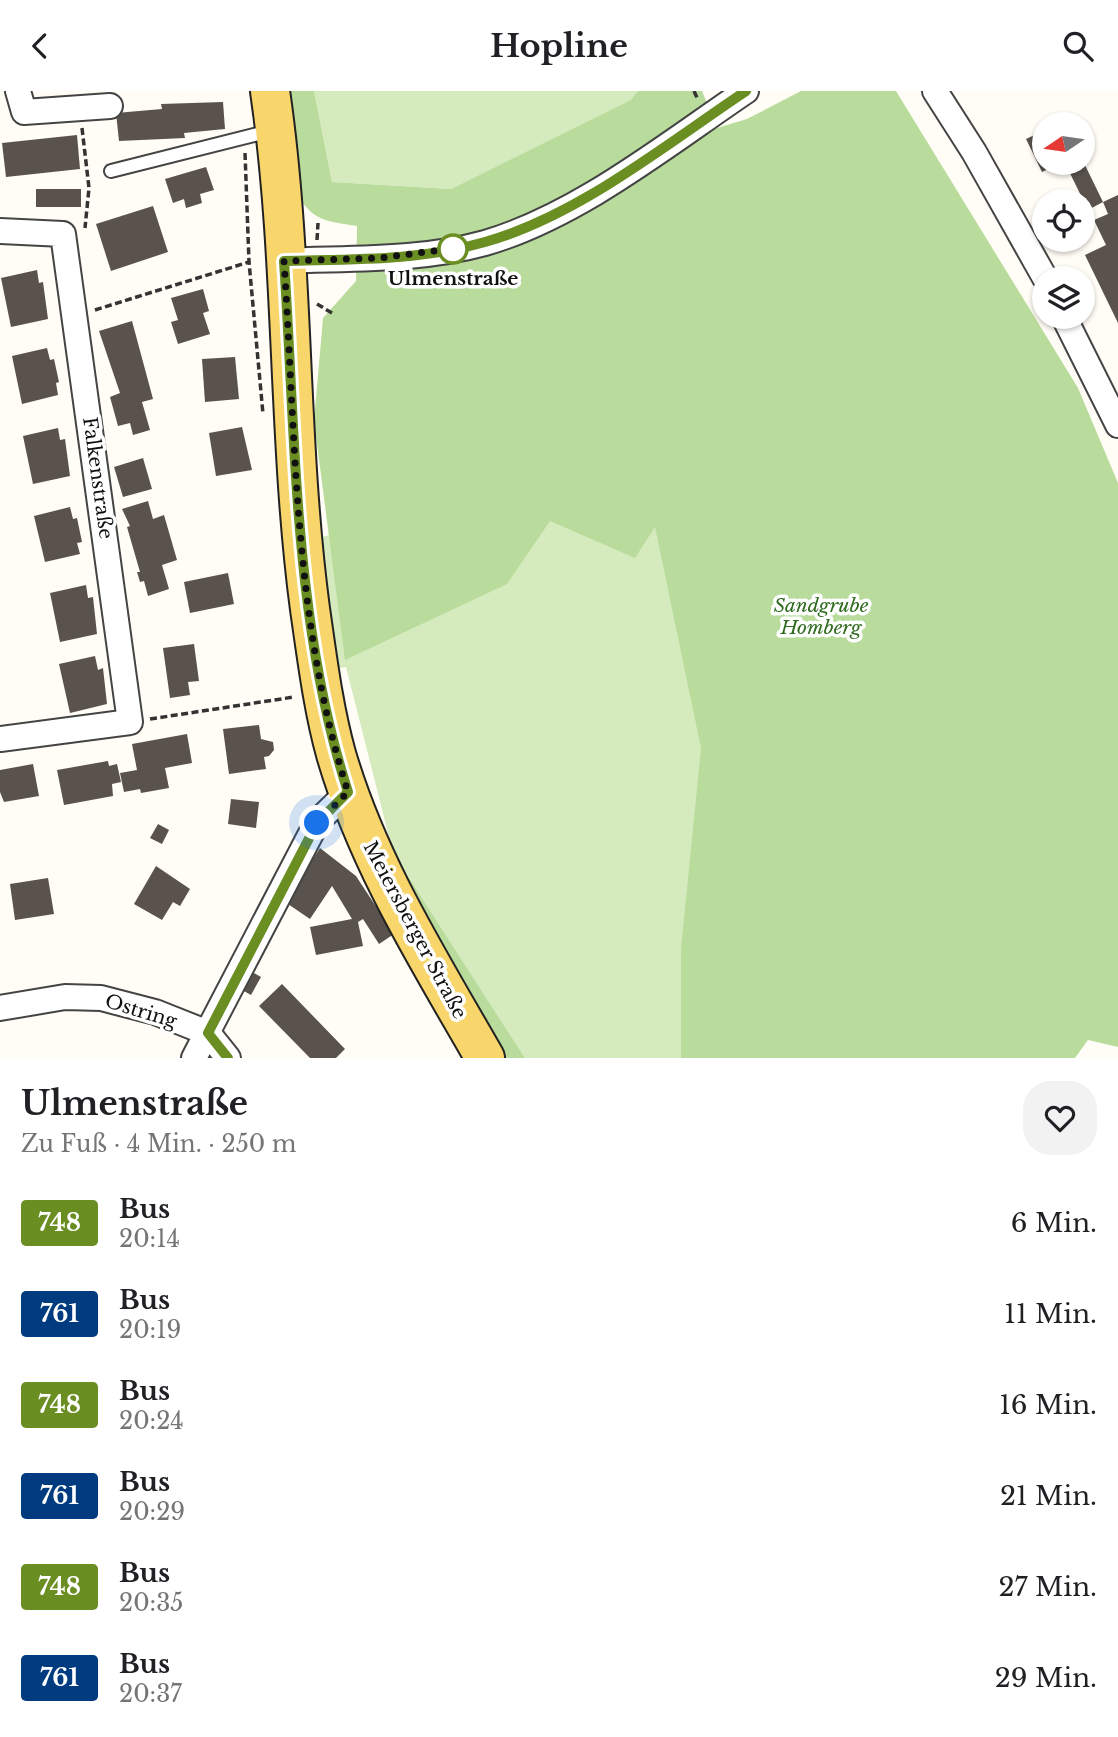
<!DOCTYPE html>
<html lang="de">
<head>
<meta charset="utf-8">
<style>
  :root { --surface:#fff; --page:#f2f2f2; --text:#202124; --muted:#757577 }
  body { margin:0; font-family:"Libre Baskerville",serif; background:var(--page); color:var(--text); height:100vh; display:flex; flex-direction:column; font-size:26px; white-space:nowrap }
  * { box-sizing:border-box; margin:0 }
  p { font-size:23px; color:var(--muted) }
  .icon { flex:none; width:38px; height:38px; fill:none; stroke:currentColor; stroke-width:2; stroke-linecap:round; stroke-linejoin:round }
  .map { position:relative; height:967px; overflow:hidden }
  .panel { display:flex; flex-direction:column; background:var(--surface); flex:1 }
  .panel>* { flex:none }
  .badge { padding:0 14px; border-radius:5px; font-size:24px; line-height:46px }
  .needle { width:46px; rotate:257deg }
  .controls { position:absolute; left:1032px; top:21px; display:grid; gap:14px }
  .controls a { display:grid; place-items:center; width:63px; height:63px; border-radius:50%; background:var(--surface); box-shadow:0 2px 5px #0004; font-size:35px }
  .you { position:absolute; width:35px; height:35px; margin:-18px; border:5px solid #fff; border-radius:50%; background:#1a73e8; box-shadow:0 0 0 10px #1a73e833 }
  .map>.badge { position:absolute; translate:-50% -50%; box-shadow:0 0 0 4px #fff }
  .round { display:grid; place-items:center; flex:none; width:74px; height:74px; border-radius:28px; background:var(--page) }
  .overview { display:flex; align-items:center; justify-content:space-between; height:119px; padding:0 21px }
  h1 { font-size:33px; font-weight:800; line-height:52px }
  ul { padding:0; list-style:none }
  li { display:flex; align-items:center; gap:21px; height:91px; padding:0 21px }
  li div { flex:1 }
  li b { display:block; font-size:26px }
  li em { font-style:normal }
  li .badge { min-width:77px; font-weight:700; text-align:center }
  header { display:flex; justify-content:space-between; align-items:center; height:91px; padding:0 21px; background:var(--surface); font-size:32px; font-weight:800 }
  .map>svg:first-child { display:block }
  .green { fill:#d5ebbd }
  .forest { fill:#b9dc9c }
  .building { fill:#5a524d }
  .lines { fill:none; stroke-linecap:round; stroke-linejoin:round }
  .service-casing { stroke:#444; stroke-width:16 }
  .minor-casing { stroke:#444; stroke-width:28 }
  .primary-casing { stroke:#222; stroke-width:42 }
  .path { stroke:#333; stroke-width:3.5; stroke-dasharray:7 3.5; stroke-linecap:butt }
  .service { stroke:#fff; stroke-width:12 }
  .minor { stroke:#fff; stroke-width:24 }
  .primary { stroke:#f9d66b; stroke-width:38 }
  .line-casing { stroke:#fff; stroke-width:16 }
  .line { stroke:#6b8e23; stroke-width:10 }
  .walk { stroke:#111; stroke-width:7; stroke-dasharray:0 12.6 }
  .stop-dot { fill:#fff; stroke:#6b8e23; stroke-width:3.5 }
  .labels { text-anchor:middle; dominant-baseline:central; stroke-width:7; stroke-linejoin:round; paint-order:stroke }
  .stop-label { font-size:19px; font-weight:bold; fill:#111; stroke:#fff }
  .street-label { font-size:19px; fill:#111; stroke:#fff }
  .park-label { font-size:19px; font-style:italic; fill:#2f6b1f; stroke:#fff }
</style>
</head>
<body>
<header><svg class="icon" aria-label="back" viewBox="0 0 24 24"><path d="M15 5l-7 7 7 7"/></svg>Hopline<svg class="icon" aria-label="search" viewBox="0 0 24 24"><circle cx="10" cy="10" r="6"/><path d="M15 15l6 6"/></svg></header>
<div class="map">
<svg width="1118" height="967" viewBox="0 0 1118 967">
  <rect width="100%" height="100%" fill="#fffdf5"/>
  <g class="green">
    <polygon points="314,0 638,0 632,9 451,98 332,91"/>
    <polygon points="595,315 1016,967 525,967 393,762 346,576 339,577 315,448 405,423"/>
  </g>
  <g class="forest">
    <path d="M287,0H314L332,91L451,98L631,9L638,0H702L717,37L747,28L801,0H896L1078,297L1118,392V956L1088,949L1075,967H681V858L701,657L655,436L635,467L550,430L507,493L345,569L314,330L323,227L356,190L357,135C329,130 315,132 298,105Z"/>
    <polygon points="393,762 525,967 502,967"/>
  </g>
  <g class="building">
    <polygon points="223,11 225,38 184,42 185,47 119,50 116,22 162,18 161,13"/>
    <polygon points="1045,39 1045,72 1060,72 1042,81 1026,48"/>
    <polygon points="77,44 80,78 6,86 2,52"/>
    <polygon points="1065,72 1084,72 1103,111 1088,119"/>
    <polygon points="206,76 214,99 200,103 202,112 186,117 184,108 173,112 165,88"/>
    <rect x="36" y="98" width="45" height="18"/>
    <polygon points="1118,104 1118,232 1085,164 1106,154 1094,129 1108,123 1103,111"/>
    <polygon points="153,115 168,161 111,180 96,133"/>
    <polygon points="37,179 39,192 43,191 48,228 11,236 1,187"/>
    <polygon points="203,198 209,220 203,222 210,243 178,253 171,231 178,229 171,207"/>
    <polygon points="132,230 153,308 142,311 150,339 133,344 130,332 118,335 110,306 120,302 99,240"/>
    <polygon points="47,257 50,269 54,268 59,291 56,292 58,304 22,313 12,265"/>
    <polygon points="235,266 239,308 205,311 202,268"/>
    <polygon points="242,336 252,379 216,385 209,342"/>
    <polygon points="58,337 60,349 65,348 70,385 33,393 23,345"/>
    <polygon points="143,367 152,398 123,406 114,376"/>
    <polygon points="148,410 153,428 164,424 177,469 162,474 169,498 148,505 144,490 140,491 137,481 140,481 127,436 130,435 122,418"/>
    <polygon points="70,416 73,428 77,427 82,451 77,452 80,463 45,471 34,425"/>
    <polygon points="228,482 234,513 190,522 184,491"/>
    <polygon points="86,494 88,507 93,506 97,543 60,551 50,502"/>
    <polygon points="194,553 199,590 188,591 190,604 170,607 163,557"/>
    <polygon points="95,565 98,579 103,577 107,613 70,622 59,573"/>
    <polygon points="259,634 261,648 273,651 274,659 269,665 264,666 266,678 229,683 223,638"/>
    <polygon points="187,643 192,672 165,677 169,697 141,702 140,698 124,701 120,682 137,679 132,653"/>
    <polygon points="108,670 109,675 117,673 121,691 112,693 113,705 64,714 57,679"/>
    <polygon points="33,673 39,705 4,711 0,701 0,679"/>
    <polygon points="231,708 259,711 256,737 228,733"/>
    <polygon points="158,733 169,739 162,753 150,747"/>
    <polygon points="320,757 356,785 394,843 379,853 363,828 358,831 363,855 316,864 310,836 352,828 332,795 310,828 285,811"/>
    <polygon points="156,775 190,798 180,815 173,811 162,829 134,813"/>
    <polygon points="48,787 54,823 15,829 10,793"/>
    <polygon points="252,881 261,886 251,904 242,899"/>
    <polygon points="282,893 345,958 336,967 310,967 259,915"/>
  </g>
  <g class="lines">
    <defs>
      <polyline id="service" points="111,80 270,40"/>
      <g id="minor">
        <polyline points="18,0 24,21 110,15"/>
        <polyline points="935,0 974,61 1045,187"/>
        <polyline points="0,140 63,143 130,631 0,648"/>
        <path d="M284,170C351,167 420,170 485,152C578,125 666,54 746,0"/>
        <polyline points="1064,226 1118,334"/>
        <polyline points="0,917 65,906 101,907 155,921 208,942 228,967"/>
        <polyline points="194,967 317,731 348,701"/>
      </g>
      <path id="primary" d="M270,0C295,171 287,346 310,518C317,566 323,616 336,663C368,773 429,869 485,967"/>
    </defs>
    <use href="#service" class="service-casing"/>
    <use href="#minor" class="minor-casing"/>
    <use href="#primary" class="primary-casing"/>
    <g class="path">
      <polyline points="694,0 698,9"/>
      <polyline points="82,37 89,97 85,137"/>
      <polyline points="245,62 249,171 263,323"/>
      <polyline points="317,149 318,132"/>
      <polyline points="317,213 332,222"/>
      <polyline points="95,219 249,171"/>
      <polyline points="150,628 294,606"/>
    </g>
    <use href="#service" class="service"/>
    <use href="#minor" class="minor"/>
    <use href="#primary" class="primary"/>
  </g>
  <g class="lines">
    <defs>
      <path id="line" d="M228,967L208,942L317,732L348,701C293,530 296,347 284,170C351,168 420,170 485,151C578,125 665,54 746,0"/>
    </defs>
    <use href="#line" class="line-casing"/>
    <use href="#line" class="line"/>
    <path class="walk" d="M317,732L348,701C293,530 296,347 284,170L380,167L456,157L453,158"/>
  </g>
  <circle class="stop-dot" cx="453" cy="158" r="14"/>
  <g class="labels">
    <g class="stop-label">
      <text x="453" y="187">Ulmenstraße</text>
    </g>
    <g class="street-label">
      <text transform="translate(98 387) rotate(82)">Falkenstraße</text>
      <text transform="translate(415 839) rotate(62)">Meiersberger Straße</text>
      <text transform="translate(141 920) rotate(17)">Ostring</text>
    </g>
    <g class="park-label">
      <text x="821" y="514">Sandgrube<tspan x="821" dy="22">Homberg</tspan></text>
    </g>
  </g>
</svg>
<div class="controls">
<a><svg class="needle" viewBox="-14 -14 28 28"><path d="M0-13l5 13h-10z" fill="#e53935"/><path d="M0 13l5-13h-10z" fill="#757577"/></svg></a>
<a><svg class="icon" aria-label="locate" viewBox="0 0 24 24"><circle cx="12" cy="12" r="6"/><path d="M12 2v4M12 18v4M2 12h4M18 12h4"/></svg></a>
<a><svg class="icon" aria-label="layers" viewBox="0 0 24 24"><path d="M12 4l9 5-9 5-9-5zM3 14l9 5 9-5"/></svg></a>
</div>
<div class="you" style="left:317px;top:732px"></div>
</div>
<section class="panel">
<div class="overview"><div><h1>Ulmenstraße</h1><p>Zu Fuß · 4 Min. · 250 m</p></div><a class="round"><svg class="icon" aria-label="heart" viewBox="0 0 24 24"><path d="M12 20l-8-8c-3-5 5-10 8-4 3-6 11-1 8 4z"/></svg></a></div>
<ul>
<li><span class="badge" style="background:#6b8e23;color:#fff">748</span><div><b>Bus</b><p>20:14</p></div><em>6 Min.</em></li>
<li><span class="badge" style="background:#003b80;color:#fff">761</span><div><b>Bus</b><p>20:19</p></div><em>11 Min.</em></li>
<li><span class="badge" style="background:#6b8e23;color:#fff">748</span><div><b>Bus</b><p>20:24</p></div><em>16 Min.</em></li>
<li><span class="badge" style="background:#003b80;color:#fff">761</span><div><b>Bus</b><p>20:29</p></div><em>21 Min.</em></li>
<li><span class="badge" style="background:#6b8e23;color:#fff">748</span><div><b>Bus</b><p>20:35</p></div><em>27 Min.</em></li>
<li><span class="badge" style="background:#003b80;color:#fff">761</span><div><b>Bus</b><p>20:37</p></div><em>29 Min.</em></li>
</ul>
</section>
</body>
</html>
